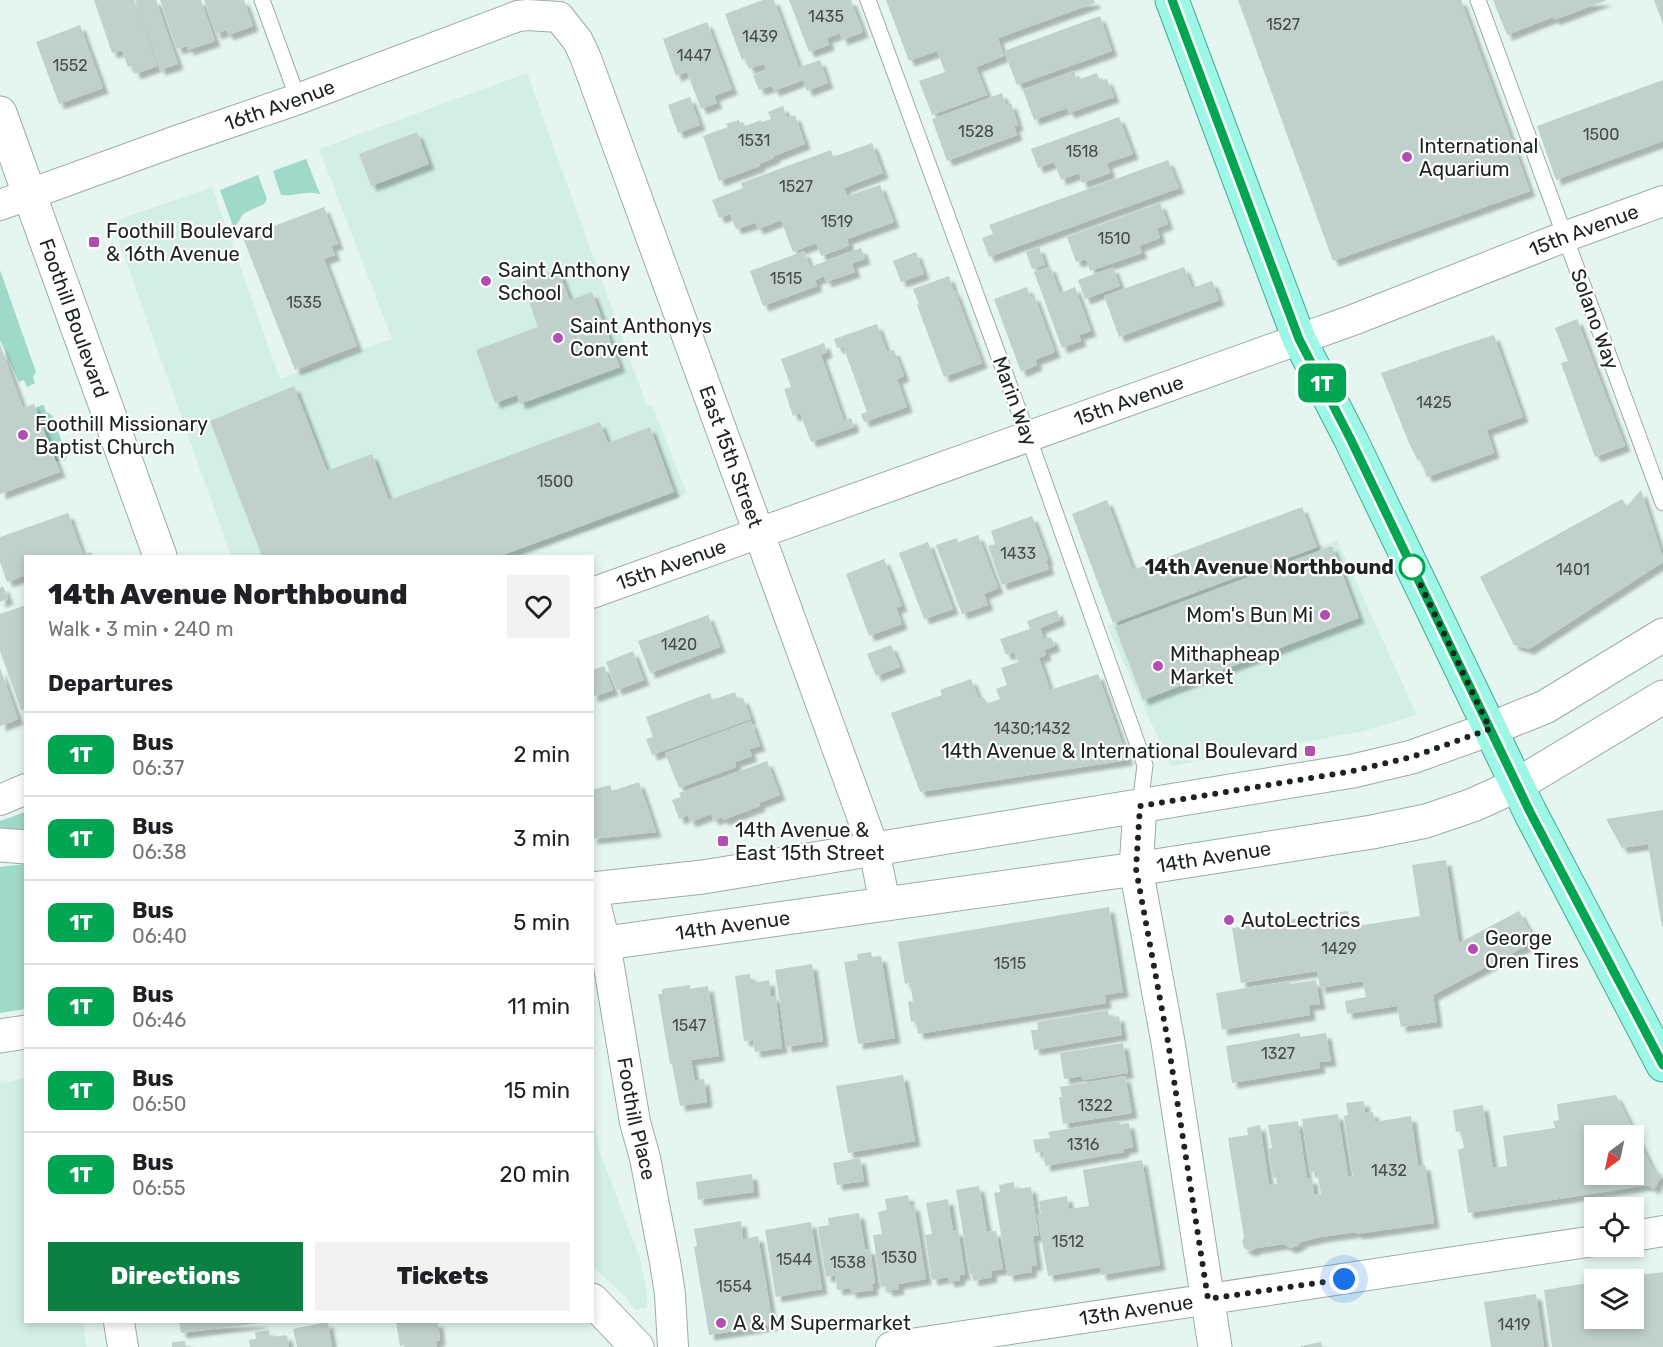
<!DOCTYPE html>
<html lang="en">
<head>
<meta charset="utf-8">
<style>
  :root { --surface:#fff; --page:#f2f2f2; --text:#202124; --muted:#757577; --line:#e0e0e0; --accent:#0b8043 }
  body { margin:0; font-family:Rubik,sans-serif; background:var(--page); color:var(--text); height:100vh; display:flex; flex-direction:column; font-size:22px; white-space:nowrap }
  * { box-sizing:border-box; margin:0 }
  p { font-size:20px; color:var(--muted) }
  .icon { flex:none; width:33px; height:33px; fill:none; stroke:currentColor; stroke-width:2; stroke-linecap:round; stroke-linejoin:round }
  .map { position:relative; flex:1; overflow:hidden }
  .details { position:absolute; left:24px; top:555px; width:570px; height:768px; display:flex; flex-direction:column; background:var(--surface); border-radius:0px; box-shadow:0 3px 9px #0003 }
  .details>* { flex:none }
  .badge { padding:0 12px; border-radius:9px; font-size:21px; line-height:39px }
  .needle { width:39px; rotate:213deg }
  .fabs { position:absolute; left:1584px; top:1125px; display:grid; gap:12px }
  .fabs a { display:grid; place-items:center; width:60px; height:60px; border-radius:0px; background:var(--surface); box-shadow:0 3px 9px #0003; font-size:30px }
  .you { position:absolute; width:30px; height:30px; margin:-15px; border:4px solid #fff; border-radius:50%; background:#1a73e8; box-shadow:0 0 0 9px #1a73e833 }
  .map>.badge { position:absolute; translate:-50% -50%; box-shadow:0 0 0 3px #fff }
  h2 { padding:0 24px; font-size:22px; line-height:54px }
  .round { display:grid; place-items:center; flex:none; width:63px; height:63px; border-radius:0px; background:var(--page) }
  .summary { display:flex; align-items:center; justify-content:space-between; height:102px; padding:0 24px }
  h1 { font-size:28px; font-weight:800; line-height:45px }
  .button { display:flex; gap:12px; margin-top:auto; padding:12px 24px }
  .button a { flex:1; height:69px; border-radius:0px; background:var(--accent); color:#fff; font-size:24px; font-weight:800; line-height:69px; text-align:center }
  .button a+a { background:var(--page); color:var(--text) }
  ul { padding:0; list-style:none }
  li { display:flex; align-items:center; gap:18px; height:84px; padding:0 24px; border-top:2px solid var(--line) }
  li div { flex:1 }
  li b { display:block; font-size:22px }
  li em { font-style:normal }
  li .badge { min-width:66px; font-weight:700; text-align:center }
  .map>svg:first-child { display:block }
  .built { fill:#d3eee7 }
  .green { fill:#9fd9ca }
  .building { fill:#c0d0cc; fill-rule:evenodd; filter:url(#shadow) }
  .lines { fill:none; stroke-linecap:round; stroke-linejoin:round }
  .service-casing { stroke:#9caca7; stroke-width:17 }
  .minor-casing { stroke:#9caca7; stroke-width:32 }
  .secondary-casing { stroke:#9caca7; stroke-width:35 }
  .primary-casing { stroke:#45aa96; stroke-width:35 }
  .service { stroke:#fff; stroke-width:15 }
  .minor { stroke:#fff; stroke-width:30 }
  .secondary { stroke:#fff; stroke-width:33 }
  .primary { stroke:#9df7e6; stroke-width:33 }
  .line-casing { stroke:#fff; stroke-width:14 }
  .line { stroke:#00a651; stroke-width:9 }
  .walk { stroke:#1d2321; stroke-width:6; stroke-dasharray:0 10.8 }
  .poi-dot { fill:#b24db2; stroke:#fff; stroke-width:2 }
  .stop-dot { fill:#fff; stroke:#00a651; stroke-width:3 }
  .labels { text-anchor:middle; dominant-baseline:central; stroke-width:4.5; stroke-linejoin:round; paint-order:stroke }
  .number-label { font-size:16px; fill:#464e4c }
  .street-label { font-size:20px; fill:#1d2321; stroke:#fff }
  .poi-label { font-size:20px; fill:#1d2321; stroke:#fff; text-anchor:start }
  .stop-label { font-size:20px; font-weight:bold; fill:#1d2321; stroke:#fff; text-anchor:end }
</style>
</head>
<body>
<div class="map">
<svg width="1663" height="1347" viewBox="0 0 1663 1347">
  <defs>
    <filter id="shadow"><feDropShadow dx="5.5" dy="5.5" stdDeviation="1.5" flood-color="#0004"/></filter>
  </defs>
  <rect width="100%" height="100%" fill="#e5f6f1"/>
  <g class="built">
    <polygon points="527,73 647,406 652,405 687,494 515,556 231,556 112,222 212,187 280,379 392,339 319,149"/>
    <polygon points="1337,540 1417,715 1359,732 1171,766 1107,626"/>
    <polygon points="25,1078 26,1322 83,1322 87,1347 0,1347 0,1083"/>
    <polygon points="593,1116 599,1150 640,1259 647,1292 647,1307 635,1310 625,1296 593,1267"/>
  </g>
  <g class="green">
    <path d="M306,159L320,194C304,190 295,197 281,195L273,171Z"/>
    <polygon points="258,175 267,199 264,204 243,214 234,229 220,190"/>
    <polygon points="0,270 36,372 33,377 35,383 27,387 24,380 19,382 0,340"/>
    <polygon points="42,405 44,405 46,412 52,415 67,456 65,461 61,460 56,462 35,408"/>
    <polygon points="25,812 25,830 0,829 0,821"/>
    <polygon points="25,864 25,1009 0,1013 0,867"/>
  </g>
  <g class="building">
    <polygon points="94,0 134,0 157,66 135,74 132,65 128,67 122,50 112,53"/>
    <polygon points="135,0 156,0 178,64 160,70"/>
    <polygon points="160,0 201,0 215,41 188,50 187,46 177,49"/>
    <polygon points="204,0 244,0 253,26 228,35 226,30 216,34"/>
    <polygon points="763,0 774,0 799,67 820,60 828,83 807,91 803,80 774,91 772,86 759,90 753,75 766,70 764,64 749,69 745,58 742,60 725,14"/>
    <polygon points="789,0 851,0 863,32 842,40 840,33 827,38 829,45 809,52"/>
    <polygon points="886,0 1094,0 1095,3 998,38 1004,56 976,67 987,95 932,115 919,81 945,72 937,51 909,61"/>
    <polygon points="1238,0 1461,0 1530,191 1333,261"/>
    <polygon points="1493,0 1607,0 1554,20 1553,17 1507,35"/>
    <polygon points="1654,0 1663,0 1663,24"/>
    <polygon points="1100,16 1112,51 1017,85 1004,51"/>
    <polygon points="707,22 732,89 714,96 717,103 701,109 687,72 676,76 663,39"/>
    <polygon points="80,25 103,88 59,104 36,42"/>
    <polygon points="1074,71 1077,80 1097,73 1100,81 1107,79 1114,97 1069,113 1067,108 1034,120 1023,90"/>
    <polygon points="1663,80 1663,141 1556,180 1537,126"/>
    <polygon points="1002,93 1006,105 1011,103 1018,125 1014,126 1017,135 947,161 932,119"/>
    <polygon points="690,97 700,125 678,133 668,105"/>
    <polygon points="783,106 787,118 795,115 805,144 784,152 774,156 774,158 759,164 760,166 719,181 703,136 728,127 726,124 739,120 740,123 743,122 745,126 761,120 761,122 771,119 768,112"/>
    <polygon points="1119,117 1133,154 1107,163 1110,173 1082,183 1079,173 1061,180 1054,162 1038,168 1031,149"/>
    <polygon points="417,132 429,164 371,186 359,154"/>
    <polygon points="872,143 883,173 844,188 847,196 880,185 894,222 847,239 849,246 821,256 816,243 793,252 781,220 758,229 755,223 736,229 730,214 719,218 712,200 743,188 741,183 831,150 833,157"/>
    <polygon points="1168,160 1179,188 989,257 982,238 993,234 989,225"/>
    <polygon points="1160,203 1168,224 1157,228 1160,238 1139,246 1142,253 1090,271 1086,259 1076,262 1067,237"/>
    <polygon points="324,207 338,244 331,246 335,255 324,259 357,346 295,370 243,238"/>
    <polygon points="1039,247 1045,265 1032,269 1026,252"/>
    <polygon points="861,248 865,259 852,263 855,272 826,282 824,276 815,280 817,286 763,306 750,271 804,251 810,267"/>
    <polygon points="916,252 924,274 901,282 893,261"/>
    <polygon points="1050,266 1060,293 1075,287 1091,331 1079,335 1081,341 1062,348 1034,272"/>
    <polygon points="1113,267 1120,286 1085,299 1078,280"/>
    <polygon points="1184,267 1192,288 1212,281 1219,300 1119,337 1104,296"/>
    <polygon points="558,269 570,300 592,292 620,367 520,404 517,395 495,403 476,350 538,327 522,282"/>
    <polygon points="949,276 954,292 955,291 982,363 944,377 917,305 919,304 913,289"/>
    <polygon points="1027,287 1030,297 1034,295 1055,352 1035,360 1037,365 1021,372 994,299"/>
    <polygon points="1577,319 1625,446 1595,457 1561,363 1568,361 1555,328"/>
    <polygon points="877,324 887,352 894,350 904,376 897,379 907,407 864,422 861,414 867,412 843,346 837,348 834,339"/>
    <polygon points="1494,335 1523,417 1487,430 1494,453 1427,477 1420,460 1418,461 1409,443 1381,373 1456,347"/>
    <polygon points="824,343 827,352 821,355 844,421 851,418 854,427 811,442 800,413 793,416 784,389 791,387 781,359"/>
    <polygon points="0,344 23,408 34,404 60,472 0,494"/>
    <polygon points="294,386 327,471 372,454 389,500 600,422 608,443 650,427 674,492 500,556 262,556 210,421"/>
    <polygon points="1641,490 1663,558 1663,562 1529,649 1514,645 1480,577 1622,499 1627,506"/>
    <polygon points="1107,500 1133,570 1302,507 1317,547 1113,623 1072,514"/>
    <polygon points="68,513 83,555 91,552 93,556 26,556 26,575 7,582 0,562 0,537"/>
    <polygon points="1032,516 1048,560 1046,561 1049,569 1002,585 988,546 995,544 991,531"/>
    <polygon points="978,535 998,588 984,594 988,605 962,614 936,545 957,538 958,542"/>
    <polygon points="928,542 953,609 924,619 899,553"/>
    <polygon points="1332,546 1359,618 1143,700 1115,627"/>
    <polygon points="884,559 902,606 896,608 902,624 869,636 846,574"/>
    <polygon points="3,586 8,599 0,602 0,588"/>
    <polygon points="26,605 26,709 21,710 0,651 0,614"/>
    <polygon points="1057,610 1060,620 1040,628 1044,639 1051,637 1055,646 1044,650 1046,655 1039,658 1050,690 1098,674 1128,760 920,792 891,713 942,695 940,690 971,679 979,699 984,697 987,704 1000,699 996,689 1007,685 1001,668 1018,662 1014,652 1006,655 1000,639 1030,629 1027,621"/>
    <polygon points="708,615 720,647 650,673 638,641"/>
    <polygon points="891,645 900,667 876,676 867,654"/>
    <polygon points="633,651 644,680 617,690 606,662"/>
    <polygon points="604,666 613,690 592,697 592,670"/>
    <polygon points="0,668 18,719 0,726"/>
    <polygon points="735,692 738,700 743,698 751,719 652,755 646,739 653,737 646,717 710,693 712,700"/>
    <polygon points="751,721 760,746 749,749 752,756 735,762 736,767 679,788 665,753"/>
    <polygon points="767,761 780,795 759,803 760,806 723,820 722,817 713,820 711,814 690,822 688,815 679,819 672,800 681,797 679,793"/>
    <polygon points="639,782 656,832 592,839 592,790 610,785 612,791"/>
    <polygon points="1663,810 1663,926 1662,927 1648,844 1622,848 1606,819"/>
    <polygon points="1446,860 1459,943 1519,911 1535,941 1433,995 1437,1022 1401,1027 1397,1006 1347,1014 1345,1001 1366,997 1363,981 1320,988 1317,971 1241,983 1232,928 1348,911 1351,927 1420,916 1412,865"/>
    <polygon points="1109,907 1123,992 1105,995 1106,1003 918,1034 916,1021 911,1022 908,1002 913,1001 910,983 905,984 898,942"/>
    <polygon points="871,952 872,957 881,956 895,1038 858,1044 844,962 858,960 857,954"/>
    <polygon points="812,964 823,1041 786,1047 775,970"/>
    <polygon points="750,974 751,983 769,980 771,996 776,996 782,1048 755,1052 753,1040 744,1041 735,976"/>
    <polygon points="1316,980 1320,1004 1309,1005 1310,1015 1222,1030 1216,993 1290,981 1290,984"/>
    <polygon points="690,985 690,989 708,986 719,1056 691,1060 695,1081 704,1079 707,1102 680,1106 672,1064 670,1064 658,994 662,994 662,989"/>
    <polygon points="1108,1010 1109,1018 1119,1016 1122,1035 1034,1050 1031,1030 1038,1030 1037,1022"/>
    <polygon points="1300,1033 1300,1037 1326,1033 1331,1061 1319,1062 1320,1068 1232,1083 1226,1046"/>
    <polygon points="1123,1043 1128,1073 1082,1080 1082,1076 1064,1079 1060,1053"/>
    <polygon points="903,1075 915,1141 848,1153 836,1086"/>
    <polygon points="1125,1076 1132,1113 1063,1124 1059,1097 1062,1097 1060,1087"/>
    <path d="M1616,1095L1652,1167L1656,1171L1662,1175L1654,1189L1648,1185L1468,1213L1458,1150L1464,1148L1461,1131L1456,1132L1453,1110L1483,1105L1493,1168L1507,1166L1503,1136L1555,1128L1553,1121L1559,1120L1557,1104ZM1594,1136H1634V1174H1594Z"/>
    <polygon points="1364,1101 1365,1113 1373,1112 1375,1122 1411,1116 1418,1165 1425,1165 1434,1223 1357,1234 1356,1232 1321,1237 1301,1242 1297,1246 1290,1248 1284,1244 1257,1248 1251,1251 1244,1248 1242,1241 1244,1237 1228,1138 1248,1135 1247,1128 1260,1125 1269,1185 1277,1184 1276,1177 1273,1178 1269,1149 1272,1148 1268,1125 1298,1121 1307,1179 1312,1178 1314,1195 1321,1194 1317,1171 1310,1172 1302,1119 1338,1114 1348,1176 1353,1176 1344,1116 1348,1115 1346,1103"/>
    <polygon points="1119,1121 1120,1124 1129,1123 1133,1147 1124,1149 1124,1152 1045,1166 1043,1151 1036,1153 1033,1140 1050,1138 1048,1132"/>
    <polygon points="860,1158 864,1181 837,1185 833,1163"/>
    <polygon points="1142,1160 1160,1265 1101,1275 1100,1267 1048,1276 1037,1214 1041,1214 1039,1201 1067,1196 1069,1209 1089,1206 1083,1170"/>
    <polygon points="752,1174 754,1192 698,1200 696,1182"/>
    <polygon points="1014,1182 1015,1189 1031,1187 1039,1236 1033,1236 1037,1265 1031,1266 1032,1272 1008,1276 994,1193 1000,1192 999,1185"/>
    <polygon points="979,1186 987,1232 996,1231 1003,1269 991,1271 992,1277 973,1281 972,1274 970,1274 956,1190"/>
    <polygon points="908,1195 910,1206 914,1205 926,1279 898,1284 899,1289 887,1291 886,1286 881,1287 873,1235 882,1234 878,1212 887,1210 885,1199"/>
    <polygon points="948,1199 953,1231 958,1230 965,1275 960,1275 960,1280 949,1282 948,1277 932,1280 925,1235 932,1234 926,1203"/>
    <polygon points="859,1213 865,1249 870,1249 875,1283 872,1284 873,1290 851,1293 850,1288 837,1290 835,1275 826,1277 818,1227 829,1225 828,1218"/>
    <polygon points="741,1221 743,1239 758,1236 773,1325 709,1335 694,1247 697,1246 694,1229"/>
    <polygon points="811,1222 822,1289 776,1297 765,1230"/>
    <polygon points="1663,1272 1663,1347 1552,1347 1544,1290 1594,1282 1594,1318 1634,1318 1634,1280 1620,1280 1620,1278"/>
    <polygon points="1536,1294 1544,1347 1491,1347 1484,1302"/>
    <polygon points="179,1322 261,1322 261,1323 181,1333"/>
    <polygon points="328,1322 332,1347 297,1347 293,1329"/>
    <polygon points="396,1322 438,1322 440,1340 436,1341 437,1347 406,1347 406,1344 400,1346"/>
    <polygon points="269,1330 270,1337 287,1335 289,1347 250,1347 249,1340 256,1339 255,1332"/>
    <polygon points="185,1341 186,1347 172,1347 172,1342"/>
    <polygon points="1321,1342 1322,1347 1301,1347 1301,1346"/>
  </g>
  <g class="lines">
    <defs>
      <g id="service">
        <polyline points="262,0 298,99"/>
        <polyline points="868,0 1028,436 1145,765 1140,806"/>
        <polyline points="1478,0 1663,503"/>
      </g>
      <g id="minor">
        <path id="s1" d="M0,205L179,140L298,99L518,16L527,15L559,17L578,41L585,56L599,94L874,849L885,904"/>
        <path id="s2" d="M592,593L1353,320L1564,237L1663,201"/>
        <polyline points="0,800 26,789"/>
        <path id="s3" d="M592,891L605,943L635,1122L645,1158L665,1262L670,1294L673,1347"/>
        <polyline points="1634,1236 1663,1231"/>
        <polyline points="119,1322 123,1347"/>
        <path id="s4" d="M891,1347L1594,1241"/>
      </g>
      <g id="secondary">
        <path id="s5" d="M0,113L160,556"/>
        <polyline points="1140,806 1136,869 1168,1042 1215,1347"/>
        <polyline points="0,845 26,847"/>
        <polyline points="592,889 703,877 1353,771 1412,757 1490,729 1545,707 1663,635"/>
        <path id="s6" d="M592,945L1136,869L1372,832L1426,821L1473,805L1517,785L1663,697"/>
        <polyline points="0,1036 26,1032"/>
        <polyline points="592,1300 637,1347"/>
      </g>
      <polyline id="primary" points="1172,0 1299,339 1351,440 1530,812 1663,1065"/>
    </defs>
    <use href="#service" class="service-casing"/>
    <use href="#minor" class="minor-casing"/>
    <use href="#secondary" class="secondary-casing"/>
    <use href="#primary" class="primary-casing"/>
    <use href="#service" class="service"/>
    <use href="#minor" class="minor"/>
    <use href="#secondary" class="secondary"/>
    <use href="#primary" class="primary"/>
  </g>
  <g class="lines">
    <defs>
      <polyline id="line" points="1172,0 1299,339 1351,440 1530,812 1663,1065"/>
    </defs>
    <use href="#line" class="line-casing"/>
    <use href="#line" class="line"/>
    <polyline class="walk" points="1344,1279 1208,1299 1168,1042 1136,869 1140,806 1353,771 1412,757 1490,729 1412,567"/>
  </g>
  <g class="poi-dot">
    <circle cx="1407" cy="157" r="6"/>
    <rect x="88" y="236" width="12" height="12" rx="3"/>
    <circle cx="486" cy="281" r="6"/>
    <circle cx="558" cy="338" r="6"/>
    <circle cx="23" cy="435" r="6"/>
    <circle cx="1325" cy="615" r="6"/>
    <circle cx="1158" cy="666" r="6"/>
    <rect x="1304" y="745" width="12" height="12" rx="3"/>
    <rect x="717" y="835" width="12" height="12" rx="3"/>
    <circle cx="1229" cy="920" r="6"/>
    <circle cx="1473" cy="949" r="6"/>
    <circle cx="721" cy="1323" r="6"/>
  </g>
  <circle class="stop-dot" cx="1412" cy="567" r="12"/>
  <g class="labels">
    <g class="number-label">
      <text x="826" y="16">1435</text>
      <text x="1283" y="24">1527</text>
      <text x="760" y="36">1439</text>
      <text x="694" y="55">1447</text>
      <text x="70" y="65">1552</text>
      <text x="976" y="131">1528</text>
      <text x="1601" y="134">1500</text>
      <text x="754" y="140">1531</text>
      <text x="1082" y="151">1518</text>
      <text x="796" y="186">1527</text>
      <text x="837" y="221">1519</text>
      <text x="1114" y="238">1510</text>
      <text x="786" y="278">1515</text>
      <text x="304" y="302">1535</text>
      <text x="1434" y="402">1425</text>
      <text x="555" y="481">1500</text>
      <text x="1018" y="553">1433</text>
      <text x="1573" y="569">1401</text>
      <text x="679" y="644">1420</text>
      <text x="1032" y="728">1430;1432</text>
      <text x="1339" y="948">1429</text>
      <text x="1010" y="963">1515</text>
      <text x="689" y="1025">1547</text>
      <text x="1278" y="1053">1327</text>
      <text x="1095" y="1105">1322</text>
      <text x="1083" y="1144">1316</text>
      <text x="1389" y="1170">1432</text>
      <text x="1068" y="1241">1512</text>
      <text x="899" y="1257">1530</text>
      <text x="794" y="1259">1544</text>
      <text x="848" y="1262">1538</text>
      <text x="734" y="1286">1554</text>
      <text x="1514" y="1324">1419</text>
    </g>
    <g class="street-label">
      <text stroke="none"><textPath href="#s1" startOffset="297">16th Avenue</textPath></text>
      <text stroke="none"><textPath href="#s2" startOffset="1056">15th Avenue</textPath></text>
      <text stroke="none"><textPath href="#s5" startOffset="218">Foothill Boulevard</textPath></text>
      <text transform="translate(1595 319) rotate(70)">Solano Way</text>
      <text stroke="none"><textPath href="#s2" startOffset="570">15th Avenue</textPath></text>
      <text transform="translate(1015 401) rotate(70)">Marin Way</text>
      <text stroke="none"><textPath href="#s1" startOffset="1066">East 15th Street</textPath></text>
      <text stroke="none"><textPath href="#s2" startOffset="84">15th Avenue</textPath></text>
      <text stroke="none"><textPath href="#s6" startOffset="628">14th Avenue</textPath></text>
      <text stroke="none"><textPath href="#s6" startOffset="142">14th Avenue</textPath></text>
      <text stroke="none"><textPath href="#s3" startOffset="232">Foothill Place</textPath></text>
      <text stroke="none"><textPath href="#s4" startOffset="248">13th Avenue</textPath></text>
    </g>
    <g class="poi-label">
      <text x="1419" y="146">International<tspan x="1419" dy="23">Aquarium</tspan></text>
      <text x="106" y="231">Foothill Boulevard<tspan x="106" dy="23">&amp; 16th Avenue</tspan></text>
      <text x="498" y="270">Saint Anthony<tspan x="498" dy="23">School</tspan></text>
      <text x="570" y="326">Saint Anthonys<tspan x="570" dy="23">Convent</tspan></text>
      <text x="35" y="424">Foothill Missionary<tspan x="35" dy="23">Baptist Church</tspan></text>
      <text x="1313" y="615" text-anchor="end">Mom's Bun Mi</text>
      <text x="1170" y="654">Mithapheap<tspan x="1170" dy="23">Market</tspan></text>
      <text x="1298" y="751" text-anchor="end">14th Avenue &amp; International Boulevard</text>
      <text x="735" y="830">14th Avenue &amp;<tspan x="735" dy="23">East 15th Street</tspan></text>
      <text x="1241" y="920">AutoLectrics</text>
      <text x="1485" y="938">George<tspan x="1485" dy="23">Oren Tires</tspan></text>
      <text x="733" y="1323">A &amp; M Supermarket</text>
    </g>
    <g class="stop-label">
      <text x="1394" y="567">14th Avenue Northbound</text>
    </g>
  </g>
</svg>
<div class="fabs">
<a><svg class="needle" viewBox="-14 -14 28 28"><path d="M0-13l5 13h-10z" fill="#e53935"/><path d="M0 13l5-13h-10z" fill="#757577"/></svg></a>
<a><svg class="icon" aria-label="locate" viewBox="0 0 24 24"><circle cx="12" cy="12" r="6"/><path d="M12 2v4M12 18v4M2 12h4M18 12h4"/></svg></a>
<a><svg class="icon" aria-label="layers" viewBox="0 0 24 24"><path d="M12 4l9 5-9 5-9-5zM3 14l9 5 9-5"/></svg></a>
</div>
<div class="you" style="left:1344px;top:1279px"></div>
<b class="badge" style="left:1322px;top:383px;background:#00a651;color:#fff">1T</b>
<section class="details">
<div class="summary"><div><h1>14th Avenue Northbound</h1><p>Walk · 3 min · 240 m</p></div><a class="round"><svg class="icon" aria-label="heart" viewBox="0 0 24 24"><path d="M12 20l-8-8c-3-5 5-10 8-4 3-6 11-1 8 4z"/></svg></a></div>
<h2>Departures</h2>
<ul>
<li><span class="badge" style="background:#00a651;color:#fff">1T</span><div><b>Bus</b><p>06:37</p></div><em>2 min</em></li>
<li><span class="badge" style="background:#00a651;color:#fff">1T</span><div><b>Bus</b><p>06:38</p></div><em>3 min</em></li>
<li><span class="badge" style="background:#00a651;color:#fff">1T</span><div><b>Bus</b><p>06:40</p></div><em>5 min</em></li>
<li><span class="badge" style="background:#00a651;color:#fff">1T</span><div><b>Bus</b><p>06:46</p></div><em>11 min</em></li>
<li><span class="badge" style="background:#00a651;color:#fff">1T</span><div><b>Bus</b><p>06:50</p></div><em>15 min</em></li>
<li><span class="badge" style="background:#00a651;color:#fff">1T</span><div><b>Bus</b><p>06:55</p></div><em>20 min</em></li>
</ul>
<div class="button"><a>Directions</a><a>Tickets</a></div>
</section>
</div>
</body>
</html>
